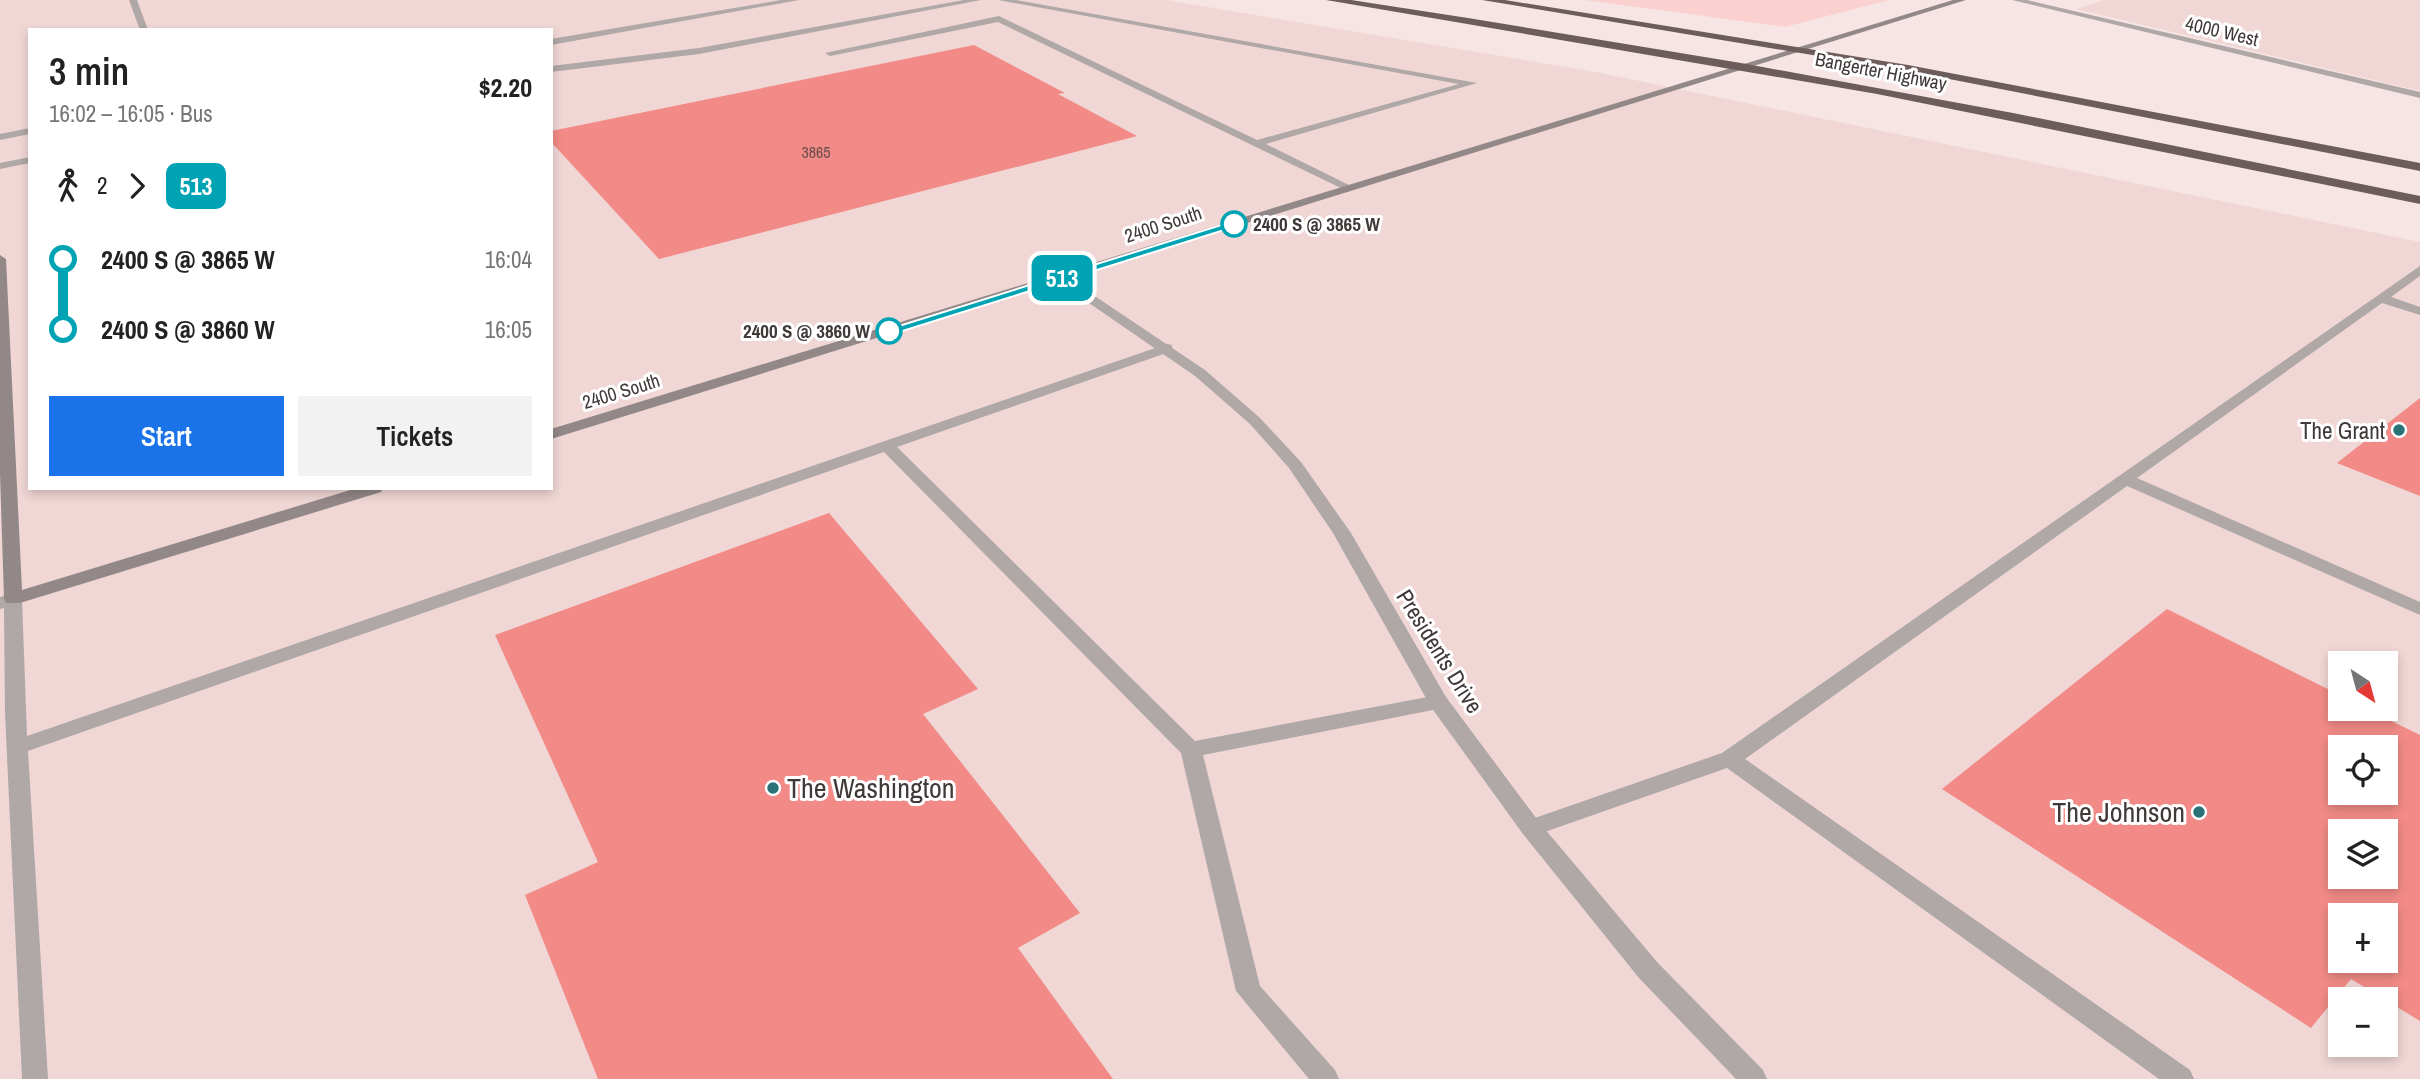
<!DOCTYPE html>
<html lang="en">
<head>
<meta charset="utf-8">
<style>
  :root { --surface:#fff; --page:#f2f2f2; --text:#222; --muted:#767676; --accent:#1a73e8 }
  body { margin:0; font-family:"Archivo Narrow",sans-serif; background:var(--page); color:var(--text); height:100vh; display:flex; flex-direction:column; font-size:26px; white-space:nowrap }
  * { box-sizing:border-box; margin:0 }
  p { font-size:23px; color:var(--muted) }
  .icon { flex:none; width:38px; height:38px; fill:none; stroke:currentColor; stroke-width:2; stroke-linecap:round; stroke-linejoin:round }
  .map { position:relative; flex:1; overflow:hidden }
  .panel { position:absolute; left:28px; top:28px; width:525px; height:462px; display:flex; flex-direction:column; background:var(--surface); border-radius:0px; box-shadow:0 4px 10px #0003 }
  .panel>* { flex:none }
  .badge { padding:0 14px; border-radius:10px; font-size:24px; line-height:46px }
  .needle { width:46px; rotate:144deg }
  .fabs { position:absolute; left:2328px; top:651px; display:grid; gap:14px }
  .fabs a { display:grid; place-items:center; width:70px; height:70px; border-radius:0px; background:var(--surface); box-shadow:0 4px 10px #0003; font-size:35px }
  .map>.badge { position:absolute; translate:-50% -50%; box-shadow:0 0 0 4px #fff }
  .legs { display:flex; align-items:center; gap:10px; height:77px; padding:0 21px; font-size:23px }
  .legs p { margin-inline-start:auto }
  .head { display:flex; align-items:center; justify-content:space-between; height:119px; padding:0 21px }
  h1 { font-size:38px; font-weight:600; line-height:52px }
  .cta { display:flex; gap:14px; margin-top:auto; padding:14px 21px }
  .cta a { flex:1; height:80px; border-radius:0px; background:var(--accent); color:#fff; font-size:28px; font-weight:600; line-height:80px; text-align:center }
  .cta a+a { background:var(--page); color:var(--text) }
  ul { padding:0 21px; list-style:none }
  li { display:flex; align-items:center; gap:24px; height:70px; font-size:26px }
  li i { display:grid; place-items:center; width:10px; height:100%; margin:0 9px; background:currentColor }
  li i::after { content:''; width:18px; height:18px; margin:-9px; border:5px solid; border-radius:50%; background:var(--surface) }
  li p { margin-inline-start:auto }
  li:first-child i { background:linear-gradient(#0000 50%,currentColor 0) }
  li:last-child i { background:linear-gradient(currentColor 50%,#0000 0) }
  .map>svg:first-child { display:block }
  .built { fill:#f0d7d5; fill-rule:evenodd }
  .green { fill:#fad1ce }
  .building { fill:#f28b87; fill-rule:evenodd }
  .lines { fill:none; stroke-linecap:round; stroke-linejoin:round }
  .lane { fill:#afa8a7; fill-rule:evenodd }
  .street { fill:#afa8a7; fill-rule:evenodd }
  .secondary { fill:#928887; fill-rule:evenodd }
  .highway { fill:#6c5d5c; fill-rule:evenodd }
  .line-1 { fill:#00a3b4; stroke:#fff; stroke-width:2 }
  .stop-1-dot { fill:#fff; stroke:#00a3b4; stroke-width:3.5 }
  .poi-dot { fill:#287278; stroke:#fff; stroke-width:2.5 }
  .labels { text-anchor:middle; dominant-baseline:central; stroke-width:6; stroke-linejoin:round; paint-order:stroke }
  .far-number-label { font-size:16px; fill:#6c4e4c }
  .far-street-label { font-size:19px; fill:#3f3938; stroke:#fff }
  .far-stop-label { font-size:19px; font-weight:bold; fill:#3f3938; stroke:#fff; text-anchor:start }
  .poi-label { font-size:23px; fill:#3f3938; stroke:#fff; text-anchor:end }
  .street-label { font-size:23px; fill:#3f3938; stroke:#fff }
  .near-poi-label { font-size:28px; fill:#3f3938; stroke:#fff; text-anchor:start }
</style>
</head>
<body>
<div class="map">
<svg width="2420" height="1079" viewBox="0 0 2420 1079">
  <rect width="100%" height="100%" fill="#f6e5e4"/>
  <g class="built">
    <path d="M0,0H1166L1596,72L2420,242V1079H0ZM30,30H551V488H30ZM2340,663H2385V709H2340ZM2340,747H2385V793H2340ZM2340,831H2385V877H2340ZM2340,915H2385V961H2340ZM2340,999H2385V1045H2340Z"/>
    <polygon points="2104,0 2420,0 2420,91 2076,9"/>
  </g>
  <polygon class="green" points="1585,0 1889,0 1785,27"/>
  <g class="building">
    <polygon points="974,45 1065,93 1058,94 1137,136 659,259 551,142 551,131"/>
    <polygon points="2420,398 2420,496 2337,463"/>
    <polygon points="829,513 978,689 923,714 1080,913 1018,948 1113,1079 598,1079 525,895 598,862 495,635"/>
    <path d="M2167,609L2340,695V709H2367L2420,735V1021L2351,979L2311,1028L1942,789ZM2340,747H2385V793H2340ZM2340,831H2385V877H2340ZM2340,915H2385V961H2340Z"/>
  </g>
  <g class="lines">
    <g class="lane">
      <polygon points="129,0 137,0 148,30 140,30"/>
      <polygon points="781,0 799,0 551,45 551,39"/>
      <polygon points="964,0 981,0 699,54 551,72 551,66 699,48"/>
      <polygon points="998,0 1016,0 1477,83 1266,144 1351,186 1351,190 1347,191 998,22 830,56 825,53 999,16 1257,140 1459,84"/>
      <polygon points="30,128 30,134 0,140 0,134"/>
      <polygon points="30,157 30,163 0,169 0,163"/>
      <polygon points="2420,266 2420,276 2391,297 2420,307 2420,315 2382,303 2137,478 2420,602 2420,615 2127,486 1745,759 2190,1070 2194,1079 2159,1079 1727,768 1539,834 1531,837 1523,834 1520,828 1523,822 1722,753"/>
      <polygon points="1167,344 1172,345 1172,351 897,447 1195,741 1438,695 1445,697 1448,702 1445,707 1438,709 1203,755 1260,986 1335,1070 1339,1079 1309,1079 1236,991 1181,753 884,452 28,751 48,1079 22,1079 5,713 4,608 0,609 0,597 13,593 22,599 27,736"/>
    </g>
    <g class="street">
      <polygon points="2012,0 2027,0 2420,92 2420,98"/>
      <polygon points="1062,274 1205,370 1260,418 1301,462 1351,533 1446,697 1539,822 1657,962 1763,1070 1767,1079 1736,1079 1639,978 1523,834 1431,707 1333,533 1289,468 1250,424 1195,376 1057,281 1056,278"/>
    </g>
    <g class="secondary">
      <polygon points="1953,0 1966,0 551,439 551,429"/>
      <polygon points="0,255 6,259 22,590 357,488 383,488 381,492 20,603 6,603 4,599 0,473"/>
    </g>
    <g class="highway">
      <polygon points="1326,0 1351,0 1468,18 1741,63 2013,113 2420,196 2420,204 1877,94"/>
      <polygon points="1482,0 1505,0 1908,65 2420,163 2420,171 1908,71"/>
    </g>
  </g>
  <polygon class="line-1" points="1234,221 1237,226 893,334 883,331"/>
  <g class="stop-1-dot">
    <circle cx="1234" cy="224" r="12"/>
    <circle cx="889" cy="331" r="12"/>
  </g>
  <g class="poi-dot">
    <circle cx="2399" cy="430" r="7"/>
    <circle cx="773" cy="788" r="7"/>
    <circle cx="2199" cy="812" r="7"/>
  </g>
  <g class="labels">
    <g class="far-number-label">
      <text x="816" y="152">3865</text>
    </g>
    <g class="far-street-label">
      <text transform="translate(2222 31) rotate(13)">4000 West</text>
      <text transform="translate(1881 71) rotate(11)">Bangerter Highway</text>
      <text transform="translate(1163 224) rotate(-18)">2400 South</text>
      <text transform="translate(621 391) rotate(-17)">2400 South</text>
    </g>
    <g class="far-stop-label">
      <text x="1253" y="224">2400 S @ 3865 W</text>
      <text x="870" y="331" text-anchor="end">2400 S @ 3860 W</text>
    </g>
    <g class="poi-label">
      <text x="2385" y="430">The Grant</text>
    </g>
    <g class="street-label">
      <text transform="translate(1440 651) rotate(58)">Presidents Drive</text>
    </g>
    <g class="near-poi-label">
      <text x="787" y="788">The Washington</text>
      <text x="2185" y="812" text-anchor="end">The Johnson</text>
    </g>
  </g>
</svg>
<div class="fabs">
<a><svg class="needle" viewBox="-14 -14 28 28"><path d="M0-13l5 13h-10z" fill="#e53935"/><path d="M0 13l5-13h-10z" fill="#767676"/></svg></a>
<a><svg class="icon" aria-label="locate" viewBox="0 0 24 24"><circle cx="12" cy="12" r="6"/><path d="M12 2v4M12 18v4M2 12h4M18 12h4"/></svg></a>
<a><svg class="icon" aria-label="layers" viewBox="0 0 24 24"><path d="M12 4l9 5-9 5-9-5zM3 14l9 5 9-5"/></svg></a>
<a>+</a>
<a>−</a>
</div>
<b class="badge" style="left:1062px;top:278px;background:#00a3b4;color:#fff">513</b>
<section class="panel">
<div class="head"><div><h1>3 min</h1><p>16:02 – 16:05 · Bus</p></div><b>$2.20</b></div>
<div class="legs"><svg class="icon" aria-label="walk" viewBox="0 0 24 24"><circle cx="13" cy="4" r="2"/><path d="M13 8l-2 6 4 7M11 14l-3 7M7 12l3-4h3l4 4"/></svg>2<svg class="icon" aria-label="forward" viewBox="0 0 24 24"><path d="M9 5l7 7-7 7"/></svg><b class="badge" style="background:#00a3b4;color:#fff">513</b></div>
<ul>
<li><i style="color:#00a3b4"></i><b>2400 S @ 3865 W</b><p>16:04</p></li>
<li><i style="color:#00a3b4"></i><b>2400 S @ 3860 W</b><p>16:05</p></li>
</ul>
<div class="cta"><a>Start</a><a>Tickets</a></div>
</section>
</div>
</body>
</html>
